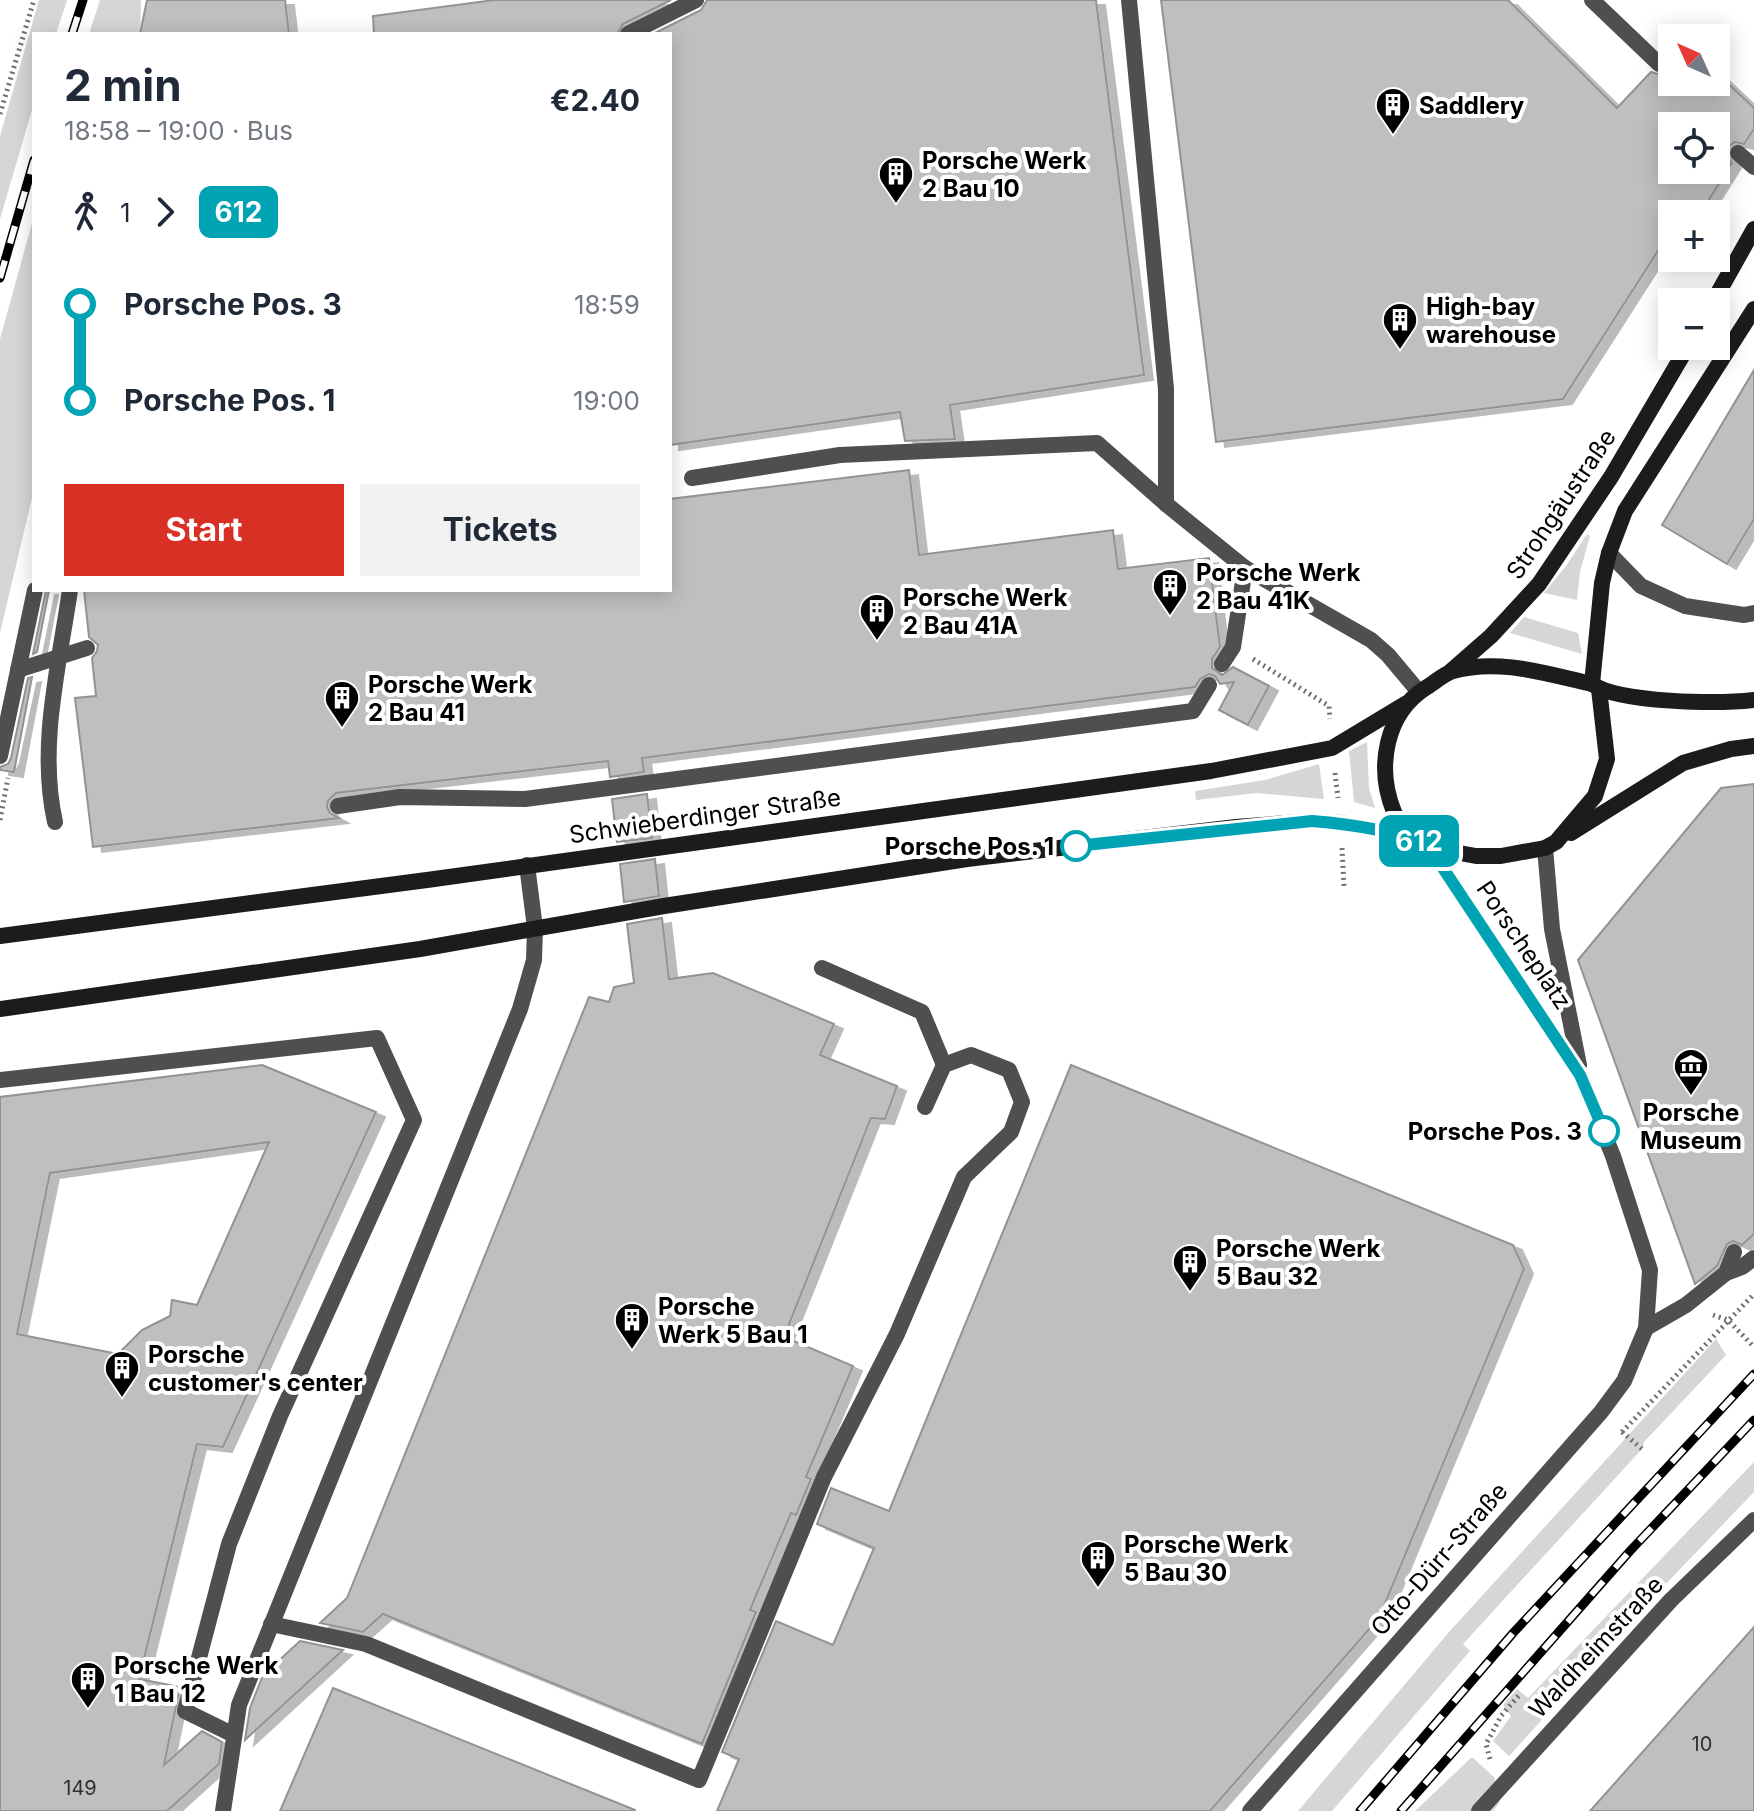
<!DOCTYPE html>
<html lang="en">
<head>
<meta charset="utf-8">
<style>
  :root { --surface:#fff; --page:#f2f2f3; --text:#1f2937; --muted:#747a83; --accent:#d93025 }
  body { margin:0; font-family:Inter,sans-serif; background:var(--page); color:var(--text); height:100vh; display:flex; flex-direction:column; font-size:30px; white-space:nowrap }
  * { box-sizing:border-box; margin:0 }
  p { font-size:26px; color:var(--muted) }
  .icon { flex:none; width:44px; height:44px; fill:none; stroke:currentColor; stroke-width:2; stroke-linecap:round; stroke-linejoin:round }
  .map { position:relative; flex:1; overflow:hidden }
  .sheet { position:absolute; left:32px; top:32px; width:640px; height:560px; display:flex; flex-direction:column; background:var(--surface); border-radius:0px; box-shadow:0 4px 20px #0003 }
  .sheet>* { flex:none }
  .badge { padding:0 16px; border-radius:12px; font-size:28px; line-height:52px }
  .needle { width:52px; rotate:315deg }
  .controls { position:absolute; left:1658px; top:24px; display:grid; gap:16px }
  .controls a { display:grid; place-items:center; width:72px; height:72px; border-radius:0px; background:var(--surface); box-shadow:0 4px 20px #0003; font-size:40px }
  .map>.badge { position:absolute; translate:-50% -50%; box-shadow:0 0 0 4px #fff }
  .legs { display:flex; align-items:center; gap:12px; height:88px; padding:0 32px; font-size:26px }
  .legs p { margin-inline-start:auto }
  .headline { display:flex; align-items:center; justify-content:space-between; height:136px; padding:0 32px }
  h1 { font-size:44px; font-weight:700; line-height:60px }
  .cta { display:flex; gap:16px; margin-top:auto; padding:16px 32px }
  .cta a { flex:1; height:92px; border-radius:0px; background:var(--accent); color:#fff; font-size:32px; font-weight:700; line-height:92px; text-align:center }
  .cta a+a { background:var(--page); color:var(--text) }
  ul { padding:0 32px; list-style:none }
  li { display:flex; align-items:center; gap:28px; height:96px; font-size:30px }
  li i { display:grid; place-items:center; width:12px; height:100%; margin:0 10px; background:currentColor }
  li i::after { content:''; width:20px; height:20px; margin:-10px; border:6px solid; border-radius:50%; background:var(--surface) }
  li p { margin-inline-start:auto }
  li:first-child i { background:linear-gradient(#0000 50%,currentColor 0) }
  li:last-child i { background:linear-gradient(currentColor 50%,#0000 0) }
  .map>svg:first-child { display:block }
  .green { fill:#d6d6d6 }
  .building { fill:#bfbfbf; stroke:#939393; stroke-width:2; fill-rule:evenodd; filter:url(#shadow) }
  .lines { fill:none; stroke-linecap:round; stroke-linejoin:round }
  .path { stroke:#717171; stroke-width:5; stroke-dasharray:2 4; stroke-linecap:butt }
  .service { stroke:#4f4f4f; stroke-width:16 }
  .minor { stroke:#4f4f4f; stroke-width:16 }
  .secondary { stroke:#1c1c1c; stroke-width:16 }
  .rail-casing { stroke:#000; stroke-width:9 }
  .rail { stroke:#fff; stroke-width:6; stroke-dasharray:18; stroke-linecap:butt }
  .line-1-casing { stroke:#fff; stroke-width:18 }
  .line-1 { stroke:#00a3b4; stroke-width:12 }
  .stop-1-dot { fill:#fff; stroke:#00a3b4; stroke-width:4 }
  .labels { text-anchor:middle; dominant-baseline:central; stroke-width:8; stroke-linejoin:round; paint-order:stroke }
  .number-label { font-size:20px; fill:#303030 }
  .poi-label { font-size:24px; font-weight:bold; fill:#000; stroke:#fff; text-anchor:start }
  .street-label { font-size:24px; fill:#000; stroke:#fff }
  .stop-label { font-size:24px; font-weight:bold; fill:#000; stroke:#fff; text-anchor:end }
</style>
</head>
<body>
<div class="map">
<svg width="1754" height="1811" viewBox="0 0 1754 1811">
  <defs>
    <filter id="shadow"><feDropShadow dx="9" dy="5" stdDeviation="0" flood-color="#0004"/></filter>
  </defs>
  <rect width="100%" height="100%" fill="#fff"/>
  <g class="green">
    <polygon points="39,0 67,0 56,34 34,34 34,103 0,219 0,136"/>
    <polygon points="100,0 141,0 140,34 89,34"/>
    <polygon points="34,216 34,489 0,633 0,339"/>
    <polygon points="1587,534 1590,536 1580,572 1577,600 1544,593 1566,566"/>
    <polygon points="1524,617 1578,633 1582,654 1510,633"/>
    <polygon points="1367,742 1369,788 1375,808 1354,802 1349,751"/>
    <polygon points="1319,764 1324,799 1256,793 1196,800 1195,791 1265,780"/>
    <polygon points="1716,1339 1726,1355 1644,1442 1642,1449 1463,1644 1470,1651 1332,1811 1298,1811 1449,1632"/>
    <polygon points="1754,1462 1754,1492 1660,1590 1509,1756 1493,1741 1511,1716 1503,1705 1517,1689 1528,1698"/>
    <polygon points="1472,1757 1494,1777 1500,1802 1493,1811 1415,1811"/>
  </g>
  <g class="building">
    <polygon points="147,0 285,0 289,34 140,34"/>
    <polygon points="494,0 671,0 623,24 617,34 374,34 373,16"/>
    <polygon points="707,0 1096,0 1144,375 950,405 955,439 905,441 900,412 670,445 670,34 653,34 701,10"/>
    <path d="M1161,0H1508L1617,108L1651,72L1661,75L1667,71L1670,62L1666,56L1672,50V82H1716V72L1754,108V129L1744,144L1735,142L1729,146L1727,156L1732,163L1700,214H1672V229L1563,399L1216,442ZM1672,126H1716V170H1672Z"/>
    <polygon points="1754,370 1754,519 1727,564 1662,525"/>
    <polygon points="909,470 919,555 1113,530 1118,569 1209,558 1220,647 1212,659 1212,668 1222,675 1233,667 1269,686 1248,725 1219,710 1234,682 1220,684 1215,676 1209,674 1200,679 1195,687 642,758 644,772 610,777 608,761 336,793 328,801 327,807 330,813 339,818 93,847 75,698 96,696 92,658 97,651 98,645 89,637 84,590 670,590 670,499"/>
    <polygon points="46,590 49,590 37,652 33,654"/>
    <polygon points="32,677 14,772 0,770 0,767 8,764 11,758 28,678"/>
    <polygon points="1754,784 1754,1234 1742,1245 1733,1241 1727,1244 1717,1266 1695,1284 1578,960 1721,788"/>
    <polygon points="647,794 652,838 617,842 612,799"/>
    <polygon points="655,859 659,896 624,902 620,864"/>
    <polygon points="662,918 669,979 713,973 834,1024 820,1055 897,1086 885,1119 871,1118 784,1337 853,1366 806,1477 811,1479 796,1515 791,1513 750,1610 756,1612 702,1744 383,1614 363,1632 320,1623 347,1598 589,997 609,1002 614,987 634,983 627,924"/>
    <path d="M262,1065L376,1112L223,1447L197,1444L139,1679L180,1687L164,1765L202,1731L222,1742L219,1764L167,1811H0V1097ZM269,1142L197,1305L172,1300L170,1316L142,1330L118,1354L17,1334L50,1173Z"/>
    <polygon points="1071,1065 1513,1245 1524,1269 1379,1618 1210,1811 717,1811 739,1759 722,1752 776,1621 833,1645 874,1548 817,1524 831,1488 889,1511"/>
    <polygon points="1754,1627 1754,1811 1590,1811"/>
    <polygon points="300,1641 343,1650 245,1740 250,1708 263,1675"/>
    <polygon points="333,1688 635,1810 635,1811 280,1811"/>
  </g>
  <g class="lines">
    <g class="path">
      <polyline points="0,114 34,0"/>
      <polyline points="1253,659 1329,706 1330,719"/>
      <polyline points="1335,773 1338,798"/>
      <polyline points="0,820 8,778"/>
      <polyline points="1342,848 1344,887"/>
      <polyline points="1713,1315 1728,1320 1754,1347"/>
      <polyline points="1622,1432 1754,1294"/>
      <polyline points="1622,1432 1642,1449"/>
      <polyline points="1490,1759 1486,1744 1501,1716 1521,1693"/>
    </g>
    <g class="service">
      <polyline points="1129,0 1166,389 1166,504"/>
      <polyline points="1592,0 1659,64"/>
      <polyline points="628,34 696,0"/>
      <polyline points="1738,153 1754,167"/>
      <polyline points="692,478 840,455 1097,443 1166,504 1245,568 1371,640 1388,655 1419,692"/>
      <polyline points="1222,664 1233,647 1245,568"/>
      <polyline points="18,670 87,648"/>
      <polyline points="0,756 35,590"/>
      <polyline points="338,806 400,797 525,799 1193,711 1209,685"/>
      <path d="M55,822C38,746 59,666 70,590"/>
      <polyline points="822,968 922,1012 944,1065"/>
      <polyline points="0,1080 377,1038 414,1120 280,1416 229,1544 185,1711 234,1735"/>
      <polyline points="1726,1273 1742,1267 1754,1258"/>
      <polyline points="1646,1328 1686,1305 1726,1273 1734,1252"/>
      <polyline points="271,1624 366,1644 699,1780 824,1477 897,1334 964,1177 1011,1132 1022,1102 1009,1070 971,1055 944,1065 925,1107"/>
      <polyline points="223,1811 239,1705 520,1009 534,960 535,928 527,865"/>
      <polyline points="1479,1811 1671,1600 1754,1520"/>
    </g>
    <g class="minor">
      <polyline points="1609,553 1641,586 1685,606 1744,615 1754,613"/>
      <polyline points="1545,848 1552,929 1579,1065"/>
      <polyline points="1250,1811 1601,1412 1624,1381 1646,1328 1650,1270 1613,1156 1580,1075 1427,844"/>
    </g>
    <g class="secondary">
      <polyline points="1713,302 1754,229"/>
      <polyline points="1451,671 1491,636 1539,584 1611,477 1688,346"/>
      <polyline points="1592,684 1602,583 1609,553 1625,511 1754,309"/>
      <polyline points="1571,833 1683,763 1731,749 1754,746"/>
      <path d="M1411,838C1405,829 1398,821 1394,812C1376,768 1385,713 1427,687C1435,682 1444,674 1453,671C1499,658 1547,674 1592,684C1619,703 1719,704 1754,700"/>
      <polyline points="0,936 427,880 1211,771 1332,748 1405,704"/>
      <polyline points="0,1009 420,949 664,906 967,859 1236,827 1312,821 1341,823 1411,838 1443,850 1476,856 1501,856 1545,848 1556,842 1595,796 1607,759 1599,689"/>
    </g>
    <defs>
      <g id="rail">
        <polyline points="72,34 83,0"/>
        <polyline points="0,278 34,160"/>
        <polyline points="1360,1811 1514,1632 1754,1374"/>
        <polyline points="1401,1811 1630,1551 1754,1420"/>
      </g>
    </defs>
    <use href="#rail" class="rail-casing"/>
    <use href="#rail" class="rail"/>
  </g>
  <g class="lines">
    <defs>
      <path id="line-1" d="M1076,846L1312,821C1350,824 1390,830 1427,844L1580,1075L1604,1131"/>
    </defs>
    <use href="#line-1" class="line-1-casing"/>
    <use href="#line-1" class="line-1"/>
  </g>
  <defs>
    <symbol id="building-pin" viewBox="-11 -11 22 30"><path d="M0 17L-7.5 6A9.5 9.5 0 1 1 7.5 6Z" fill="#000" stroke="#fff"/><path d="M-4-6H4V6H1V3H-1V6H-4ZM-2.5-4.3h1.7v1.8h-1.7ZM.8-4.3h1.7v1.8H.8ZM-2.5-1h1.7V.8h-1.7ZM.8-1h1.7V.8H.8Z" fill="#fff"/></symbol>
    <symbol id="museum-pin" viewBox="-11 -11 22 30"><path d="M0 17L-7.5 6A9.5 9.5 0 1 1 7.5 6Z" fill="#000" stroke="#fff"/><path d="M0-6L6-3V-2H-6V-3ZM-5-1h2V3h-2ZM-1-1h2V3h-2ZM3-1h2V3H3ZM-6 4H6V6H-6Z" fill="#fff"/></symbol>
  </defs>
  <g fill-rule="evenodd">
    <use href="#building-pin" x="1373" y="85" width="40" height="54"/>
    <use href="#building-pin" x="876" y="154" width="40" height="54"/>
    <use href="#building-pin" x="1380" y="300" width="40" height="54"/>
    <use href="#building-pin" x="1150" y="566" width="40" height="54"/>
    <use href="#building-pin" x="857" y="591" width="40" height="54"/>
    <use href="#building-pin" x="322" y="678" width="40" height="54"/>
    <use href="#museum-pin" x="1671" y="1046" width="40" height="54"/>
    <use href="#building-pin" x="1170" y="1242" width="40" height="54"/>
    <use href="#building-pin" x="612" y="1300" width="40" height="54"/>
    <use href="#building-pin" x="102" y="1348" width="40" height="54"/>
    <use href="#building-pin" x="1078" y="1538" width="40" height="54"/>
    <use href="#building-pin" x="68" y="1659" width="40" height="54"/>
  </g>
  <g class="stop-1-dot">
    <circle cx="1076" cy="846" r="14"/>
    <circle cx="1604" cy="1131" r="14"/>
  </g>
  <g class="labels">
    <g class="number-label">
      <text x="1702" y="1744">10</text>
      <text x="80" y="1788">149</text>
    </g>
    <g class="poi-label">
      <text x="1419" y="105">Saddlery</text>
      <text x="922" y="160">Porsche Werk<tspan x="922" dy="28">2 Bau 10</tspan></text>
      <text x="1426" y="306">High-bay<tspan x="1426" dy="28">warehouse</tspan></text>
      <text x="1196" y="572">Porsche Werk<tspan x="1196" dy="28">2 Bau 41K</tspan></text>
      <text x="903" y="597">Porsche Werk<tspan x="903" dy="28">2 Bau 41A</tspan></text>
      <text x="368" y="684">Porsche Werk<tspan x="368" dy="28">2 Bau 41</tspan></text>
      <text x="1691" y="1112" text-anchor="middle">Porsche<tspan x="1691" dy="28">Museum</tspan></text>
      <text x="1216" y="1248">Porsche Werk<tspan x="1216" dy="28">5 Bau 32</tspan></text>
      <text x="658" y="1306">Porsche<tspan x="658" dy="28">Werk 5 Bau 1</tspan></text>
      <text x="148" y="1354">Porsche<tspan x="148" dy="28">customer's center</tspan></text>
      <text x="1124" y="1544">Porsche Werk<tspan x="1124" dy="28">5 Bau 30</tspan></text>
      <text x="114" y="1665">Porsche Werk<tspan x="114" dy="28">1 Bau 12</tspan></text>
    </g>
    <g class="street-label">
      <text transform="translate(1561 504) rotate(-56)">Strohgäustraße</text>
      <text transform="translate(705 816) rotate(-8)">Schwieberdinger Straße</text>
      <text transform="translate(1524 945) rotate(56)">Porscheplatz</text>
      <text transform="translate(1439 1559) rotate(-49)">Otto-Dürr-Straße</text>
      <text transform="translate(1596 1647) rotate(-47)">Waldheimstraße</text>
    </g>
    <g class="stop-label">
      <text x="1054" y="846">Porsche Pos. 1</text>
      <text x="1582" y="1131">Porsche Pos. 3</text>
    </g>
  </g>
</svg>
<div class="controls">
<a><svg class="needle" viewBox="-14 -14 28 28"><path d="M0-13l5 13h-10z" fill="#e53935"/><path d="M0 13l5-13h-10z" fill="#747a83"/></svg></a>
<a><svg class="icon" aria-label="locate" viewBox="0 0 24 24"><circle cx="12" cy="12" r="6"/><path d="M12 2v4M12 18v4M2 12h4M18 12h4"/></svg></a>
<a>+</a>
<a>−</a>
</div>
<b class="badge" style="left:1419px;top:841px;background:#00a3b4;color:#fff">612</b>
<section class="sheet">
<div class="headline"><div><h1>2 min</h1><p>18:58 – 19:00 · Bus</p></div><b>€2.40</b></div>
<div class="legs"><svg class="icon" aria-label="walk" viewBox="0 0 24 24"><circle cx="13" cy="4" r="2"/><path d="M13 8l-2 6 4 7M11 14l-3 7M7 12l3-4h3l4 4"/></svg>1<svg class="icon" aria-label="forward" viewBox="0 0 24 24"><path d="M9 5l7 7-7 7"/></svg><b class="badge" style="background:#00a3b4;color:#fff">612</b></div>
<ul>
<li><i style="color:#00a3b4"></i><b>Porsche Pos. 3</b><p>18:59</p></li>
<li><i style="color:#00a3b4"></i><b>Porsche Pos. 1</b><p>19:00</p></li>
</ul>
<div class="cta"><a>Start</a><a>Tickets</a></div>
</section>
</div>
</body>
</html>
